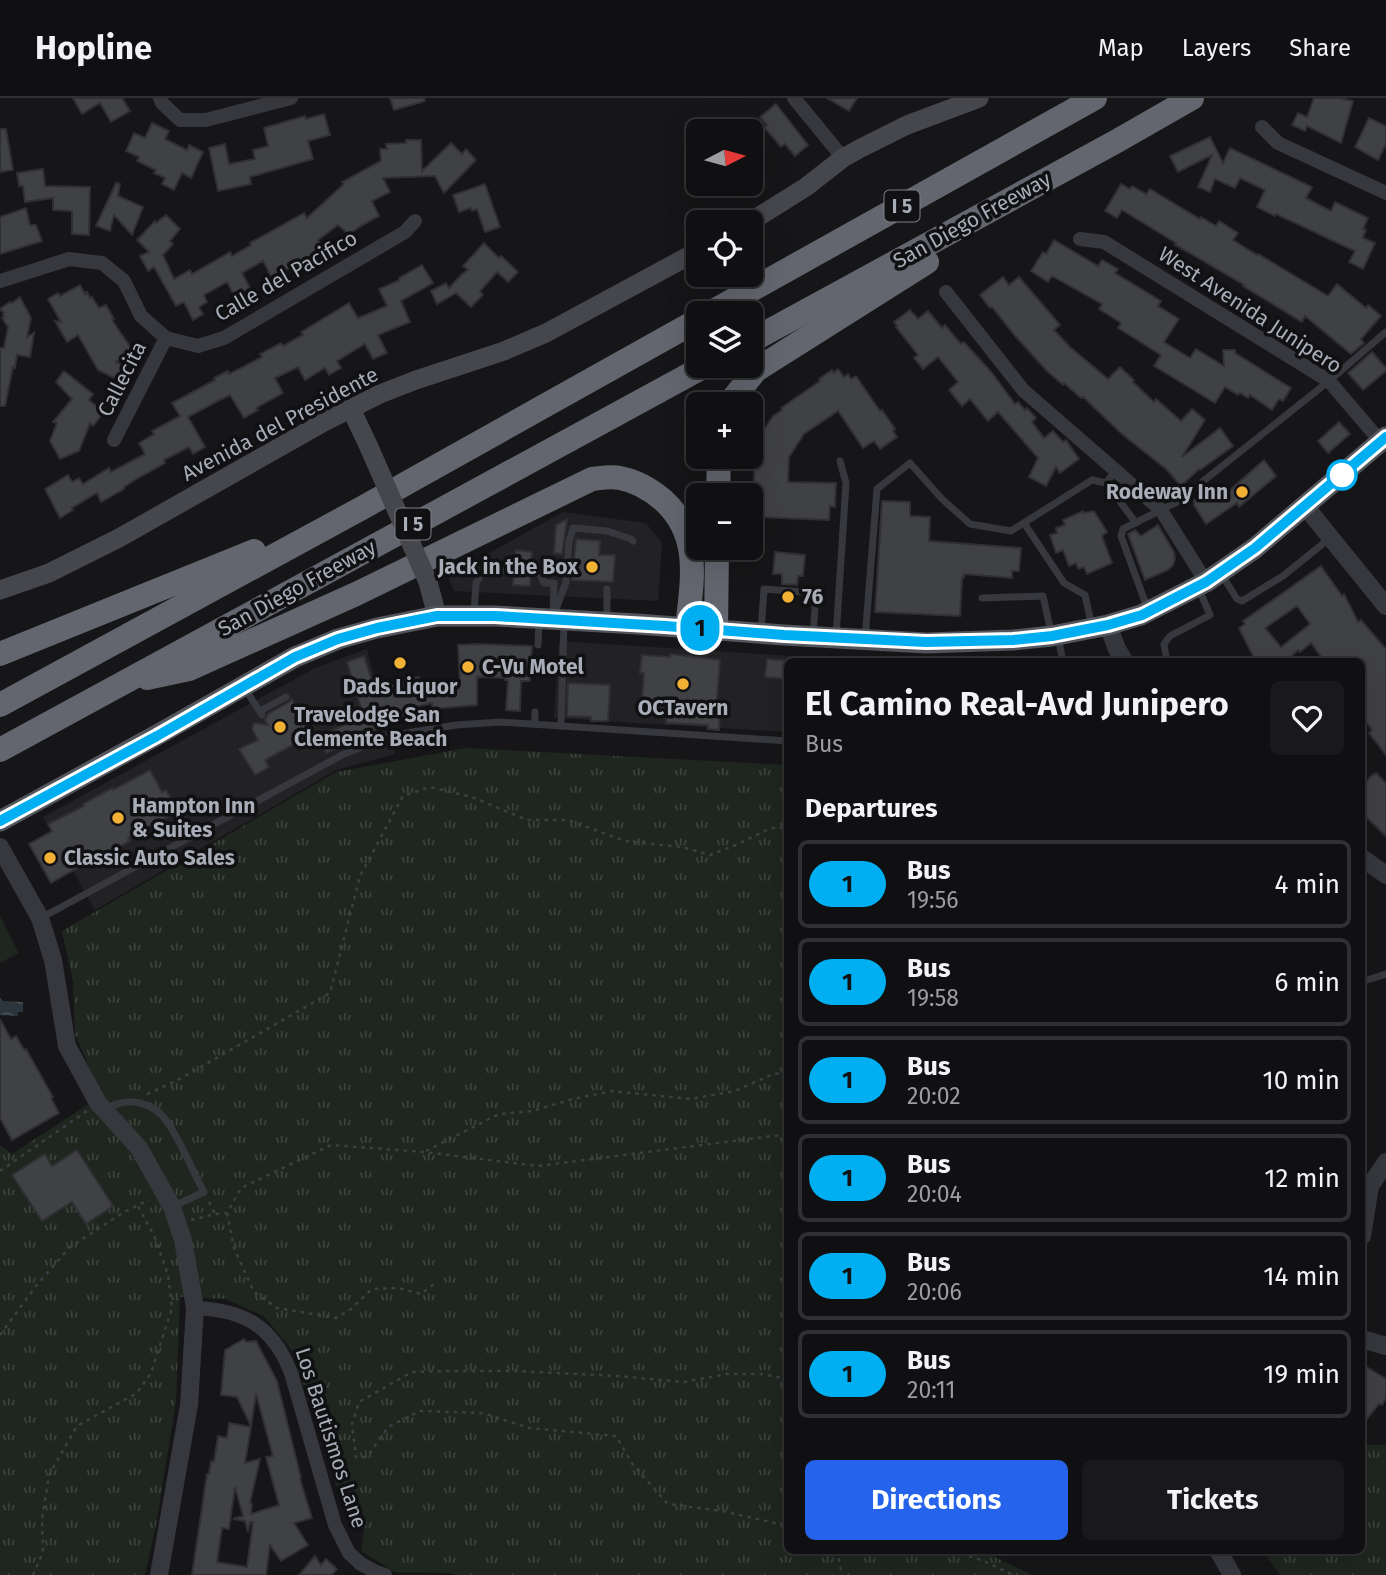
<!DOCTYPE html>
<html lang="en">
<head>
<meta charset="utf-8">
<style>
  :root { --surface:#101012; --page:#19191b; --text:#f1f3f6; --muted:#9c9d9f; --line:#303032; --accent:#2563eb }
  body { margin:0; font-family:"Fira Sans",sans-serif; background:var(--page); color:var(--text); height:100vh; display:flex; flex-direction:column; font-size:26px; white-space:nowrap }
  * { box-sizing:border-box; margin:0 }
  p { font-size:23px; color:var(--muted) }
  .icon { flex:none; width:38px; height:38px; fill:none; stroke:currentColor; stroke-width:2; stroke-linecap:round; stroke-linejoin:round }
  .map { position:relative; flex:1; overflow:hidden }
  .sheet { position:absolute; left:784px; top:560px; width:581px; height:896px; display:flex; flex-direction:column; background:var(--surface); border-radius:10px; box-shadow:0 7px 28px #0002,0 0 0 2px var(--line) }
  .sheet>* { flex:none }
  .badge { padding:0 14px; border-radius:23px; font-size:24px; line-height:46px }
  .needle { width:46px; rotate:84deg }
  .tools { position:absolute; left:686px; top:21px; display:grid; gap:14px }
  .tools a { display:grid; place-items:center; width:77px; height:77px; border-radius:10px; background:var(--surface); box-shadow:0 7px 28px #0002,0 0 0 2px var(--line); font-size:35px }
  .map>.badge { position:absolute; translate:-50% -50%; box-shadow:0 0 0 4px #fff }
  h2 { padding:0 21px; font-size:26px; line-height:63px }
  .round { display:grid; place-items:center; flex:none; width:74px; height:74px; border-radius:10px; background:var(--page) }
  .head { display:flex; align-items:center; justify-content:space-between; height:119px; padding:0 21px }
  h1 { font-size:33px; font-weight:700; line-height:52px }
  .primary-button { display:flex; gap:14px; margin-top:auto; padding:14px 21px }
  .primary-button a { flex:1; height:80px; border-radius:10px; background:var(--accent); color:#fff; font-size:28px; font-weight:700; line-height:80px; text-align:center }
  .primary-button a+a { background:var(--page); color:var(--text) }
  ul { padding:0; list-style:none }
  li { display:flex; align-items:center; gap:21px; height:88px; margin:0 14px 10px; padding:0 7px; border:4px solid var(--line); border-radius:10px }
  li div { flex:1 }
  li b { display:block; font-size:26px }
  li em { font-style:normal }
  li .badge { min-width:77px; font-weight:700; text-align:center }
  header { display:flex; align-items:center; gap:42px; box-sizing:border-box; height:98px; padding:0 35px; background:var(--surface); border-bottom:2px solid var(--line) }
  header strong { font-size:33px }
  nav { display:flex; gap:38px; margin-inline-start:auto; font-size:24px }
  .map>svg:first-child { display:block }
  .built { fill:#222225 }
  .grass { fill:url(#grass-tufts) }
  .garden { fill:#1e261f }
  .water { fill:url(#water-waves) }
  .building { fill:#404145; stroke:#303034; stroke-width:2; fill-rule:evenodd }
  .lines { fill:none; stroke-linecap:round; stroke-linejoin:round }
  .path { stroke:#3d3f44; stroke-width:2.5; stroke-dasharray:3.5 5; stroke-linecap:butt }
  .service { stroke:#37383d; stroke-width:7 }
  .minor { stroke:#37383d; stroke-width:14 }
  .tertiary { stroke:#37383d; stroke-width:18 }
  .secondary { stroke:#45474d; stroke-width:19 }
  .primary { stroke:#53555c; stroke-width:21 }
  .motorway { stroke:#63666e; stroke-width:24 }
  .secondary-bridge { stroke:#45474d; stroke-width:19 }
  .line-casing { stroke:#fff; stroke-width:16 }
  .line { stroke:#00aff2; stroke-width:10 }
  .stop-dot { fill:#fff; stroke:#00aff2; stroke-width:3.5 }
  .poi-dot { fill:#f2b134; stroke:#111113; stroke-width:2.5 }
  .labels { text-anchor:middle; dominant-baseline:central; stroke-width:7; stroke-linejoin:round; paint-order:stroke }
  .shield { fill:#111113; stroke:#7b7e86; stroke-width:2 }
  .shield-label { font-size:19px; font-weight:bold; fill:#a8adb8 }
  .street-label { font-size:21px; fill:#a8adb8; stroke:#111113 }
  .poi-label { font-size:21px; font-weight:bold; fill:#a8adb8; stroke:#111113; text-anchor:start }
</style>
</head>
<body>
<header>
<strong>Hopline</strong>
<nav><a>Map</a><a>Layers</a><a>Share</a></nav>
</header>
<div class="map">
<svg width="1386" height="1477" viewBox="0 0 1386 1477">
  <defs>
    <pattern id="grass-tufts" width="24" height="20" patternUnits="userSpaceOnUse" patternTransform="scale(1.75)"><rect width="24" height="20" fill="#1e261f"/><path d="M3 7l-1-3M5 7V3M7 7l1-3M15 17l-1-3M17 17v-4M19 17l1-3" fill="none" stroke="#3c433d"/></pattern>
    <pattern id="water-waves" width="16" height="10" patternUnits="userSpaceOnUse" patternTransform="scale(1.75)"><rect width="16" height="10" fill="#2c353c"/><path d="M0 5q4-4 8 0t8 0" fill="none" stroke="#485056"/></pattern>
  </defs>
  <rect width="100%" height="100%" fill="#161618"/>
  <g class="built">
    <polygon points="563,414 646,425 662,445 658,503 454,493 448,478"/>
    <polygon points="559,543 855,562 854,564 788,564 787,634 554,620"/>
    <polygon points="367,551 395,656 336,672 95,812 43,719 315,570"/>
  </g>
  <g class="grass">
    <polygon points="466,650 787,667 788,1452 983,1453 1032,1477 457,1477 449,1475 395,1474 361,1453 365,1425 360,1409 339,1397 291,1251 264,1218 225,1201 180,1199 176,1303 156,1427 145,1477 0,1477 0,1047 12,1056 101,998 75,936 73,884 62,833 336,674"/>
    <polygon points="1362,1347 1386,1347 1386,1477 1280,1477 1263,1453 1362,1452"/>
  </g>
  <polygon class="garden" points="0,818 19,855 0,865"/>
  <polygon class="water" points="0,900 3,903 23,904 23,914 18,914 18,918 0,917"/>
  <g class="building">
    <polygon points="73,0 122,0 130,13 111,24 100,5 82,16"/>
    <polygon points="390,0 424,0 425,3 394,12"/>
    <polygon points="827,0 857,0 849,13"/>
    <polygon points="1314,0 1340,0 1353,3 1341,45 1307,28 1305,33 1292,27 1298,15 1307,19"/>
    <polygon points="776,6 808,47 795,58 785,46 781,49 764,29 767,27 760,19"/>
    <polygon points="324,16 330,37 308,43 313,61 250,79 251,86 218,93 209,50 225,46 229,66 255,61 253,52 268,48 264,30 305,18 306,21"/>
    <polygon points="1369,20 1386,28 1386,46 1378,62 1355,49"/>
    <polygon points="152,25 169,33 165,41 187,52 189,47 203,54 191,80 182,75 174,92 162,86 165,80 154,75 156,72 137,63 139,59 126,53 134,35 145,40"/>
    <polygon points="0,31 6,31 13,72 0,74"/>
    <polygon points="1210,39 1223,65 1230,50 1312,89 1306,100 1321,108 1331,113 1335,104 1368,120 1363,131 1366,132 1363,140 1375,145 1363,171 1349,164 1355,153 1276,116 1275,118 1257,109 1265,92 1240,80 1235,90 1215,81 1210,94 1198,89 1212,57 1178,74 1170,58"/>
    <polygon points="406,42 421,42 422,73 451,45 462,56 466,51 476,62 444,95 435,78 383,80 390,94 372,103 379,118 359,129 349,137 338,127 318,142 323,151 272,180 263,163 242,175 250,190 235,199 227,184 204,197 207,204 199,209 203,216 193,222 184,204 176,208 154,169 148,173 140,158 149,154 137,142 155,123 156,125 166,117 180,131 170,143 173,146 163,157 174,181 190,172 192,176 230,154 232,158 251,147 250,145 304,115 307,120 344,86 342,84 381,63 380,51 387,51 386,46 406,45"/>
    <polygon points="43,71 45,88 90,89 89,137 72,136 72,113 53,112 53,100 25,104 23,88 19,88 17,75"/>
    <polygon points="116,85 120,86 118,98 143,109 132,137 114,117 110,133 96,128"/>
    <polygon points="485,86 500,129 485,134 477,111 472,113 471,110 459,114 453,97"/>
    <polygon points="1121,86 1130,91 1132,88 1146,96 1150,91 1200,121 1201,119 1216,128 1219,123 1238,135 1233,142 1257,157 1258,156 1275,166 1328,198 1337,186 1366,210 1368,207 1381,218 1361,241 1364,245 1351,256 1305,218 1302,224 1243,188 1244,187 1188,154 1175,147 1176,145 1122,112 1117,120 1105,113"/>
    <polygon points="26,110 30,127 36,127 42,143 0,156 0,119"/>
    <polygon points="1054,142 1098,168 1102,162 1118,171 1115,175 1161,203 1158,208 1179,221 1164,244 1190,260 1196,251 1224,268 1223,252 1235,252 1235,255 1291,290 1283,303 1279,301 1272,312 1250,297 1248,300 1240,295 1238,297 1225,289 1215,305 1154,268 1161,257 1118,230 1121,225 1099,211 1102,206 1052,178 1048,184 1031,173 1043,154 1046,156"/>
    <polygon points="484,145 499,160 501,158 518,174 508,184 497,174 480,193 483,197 471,209 456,195 437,206 431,193 446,185 449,190 462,176 468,172 463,168"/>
    <polygon points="422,167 433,185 401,203 410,224 378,237 387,255 373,261 365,246 337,263 341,270 329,277 325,270 305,282 298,269 275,280 283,295 256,310 258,312 244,320 230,297 216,304 188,319 205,349 193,356 189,349 164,362 165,365 135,382 124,389 124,391 101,404 97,395 72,410 73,412 60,420 45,391 68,377 72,384 79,380 83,386 109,370 111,374 145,356 139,345 154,336 152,333 180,318 172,305 215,282 214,280 228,273 229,276 262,259 260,256 281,245 283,248 303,237 301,234 349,205 358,220 387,208 379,191 400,182 399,180"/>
    <polygon points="1003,179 1009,187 1019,179 1060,227 1054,232 1070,249 1108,281 1120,269 1134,282 1133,284 1154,304 1156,301 1181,323 1192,311 1205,322 1182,359 1220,330 1233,348 1200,372 1199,371 1181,388 1166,371 1122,336 1083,299 1081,300 1064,285 1063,287 1047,273 1016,239 992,209 990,210 980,197"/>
    <polygon points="80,187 85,196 87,194 90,200 92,199 99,210 106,207 114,221 112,222 133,253 116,264 125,268 118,282 98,272 78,237 67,244 55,223 61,224 48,201 58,195 60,198"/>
    <polygon points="20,199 31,220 27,239 34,235 30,259 17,257 15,270 13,269 5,308 0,308 0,250 4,250 8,229 2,220 4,219 3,216 4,215 0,211 10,204 12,205"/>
    <polygon points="910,212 918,221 928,213 942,230 945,227 961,246 964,244 992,275 1015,306 1018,304 1025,312 1027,310 1036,320 1032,324 1044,340 1053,333 1063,344 1066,342 1079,361 1060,375 1056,369 1046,388 1029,379 1038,360 998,314 988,323 970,301 962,308 949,292 958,284 938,259 923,271 914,260 918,257 896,229 897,228 894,224"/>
    <polygon points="1372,254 1386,270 1386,273 1363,292 1348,275"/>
    <polygon points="838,271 844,279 848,276 851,281 856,278 880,313 882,312 895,331 893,333 897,339 880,351 874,343 863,350 838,313 804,336 789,359 788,384 836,385 835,409 830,408 829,422 753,419 755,345 773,318 782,312 781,310 820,283 819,281 832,272 834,275"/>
    <polygon points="64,273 93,296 89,302 104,314 93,328 90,325 79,353 60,361 50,343 57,325 53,324 72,301 56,284"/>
    <polygon points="1339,324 1350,336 1328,355 1318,343"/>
    <polygon points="1264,362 1276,378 1239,409 1237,405 1206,426 1194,407 1194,402 1213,390 1221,400"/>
    <polygon points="882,403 910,404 910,418 930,419 929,443 1021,450 1019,473 1012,473 1012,480 964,476 964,480 962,480 960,518 875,514"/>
    <polygon points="1083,413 1084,415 1094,413 1107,434 1102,438 1112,465 1087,476 1084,469 1078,471 1076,465 1069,468 1063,452 1056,455 1050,437 1057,435 1056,430 1065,427 1063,422"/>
    <polygon points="567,421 562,456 554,455 556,427"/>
    <polygon points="1158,427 1174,454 1175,461 1173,467 1168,472 1145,482 1128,436 1135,432 1141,438"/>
    <polygon points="576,441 600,443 599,457 615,457 613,484 572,482"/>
    <polygon points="516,452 532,454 531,465 527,466 525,470 526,475 530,477 530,488 513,487 514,475 519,474 521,470 520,465 515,463"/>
    <polygon points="775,454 805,457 803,478 798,478 797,487 782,486 782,476 773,476"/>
    <path d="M1321,468L1342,498L1344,496L1358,524L1361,522L1386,551V657L1369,635L1372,632L1362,618V564H1325L1311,545L1300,554L1298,552L1285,564H1256L1239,530L1245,526L1243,523ZM1297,508L1310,526L1281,549L1265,530Z"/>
    <polygon points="476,546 532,548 530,583 521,583 520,613 506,612 508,582 505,582 505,580 477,579 477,607 432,611 432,605 408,611 410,621 374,629 376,633 326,655 319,638 347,626 343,617 361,610 347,564 364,558 374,589 419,579 422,591 460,586 458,547"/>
    <polygon points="670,556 720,562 716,613 720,614 719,632 708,631 708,627 666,625 666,616 641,614 644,575 640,575 642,557 670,559"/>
    <polygon points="767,561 788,563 788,581 765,579"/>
    <polygon points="568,585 610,587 608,623 591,623 591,619 567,618"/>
    <polygon points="292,601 311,637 265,662 269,669 255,677 239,651 258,642 252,631 254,625 268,627 265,622 268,616 289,604"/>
    <polygon points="150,672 162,694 166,692 173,705 169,707 173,716 128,740 130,743 110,754 109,752 51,785 29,746 52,733 48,726 84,708 83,706 112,690 113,692"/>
    <polygon points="1376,675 1386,685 1386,738 1362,715 1362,679 1367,683 1373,676 1374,677"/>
    <polygon points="0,921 11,941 16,938 24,952 26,951 53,999 51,1000 59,1015 12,1042 0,1020"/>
    <polygon points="77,1052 113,1108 86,1126 72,1104 42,1123 12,1077 45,1056 52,1068"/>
    <path d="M244,1241L246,1244L256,1243L277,1283L301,1380L300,1381L312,1420L294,1425L308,1447L281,1463L270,1447L266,1477H192L207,1376H209L211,1363L214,1364L218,1338L227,1340L229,1325L251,1329L245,1365L260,1361L250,1405L252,1406L251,1416L279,1407L266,1359L273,1358L256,1296L251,1328L237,1299L221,1297L225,1252ZM235,1389L243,1418L233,1421L245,1423L248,1434L250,1424H253L247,1469L217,1464L222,1430L229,1431Z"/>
    <polygon points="1362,1266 1386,1281 1386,1300 1382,1307 1379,1306 1362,1327"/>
    <polygon points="315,1458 321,1467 326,1461 337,1471 332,1477 299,1477"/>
  </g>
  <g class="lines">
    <g class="path">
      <polyline points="147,996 178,982 330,895 360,778 403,698 430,689 472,699 527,722 568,722 625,743 682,749 710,757 736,747 771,730 788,730"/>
      <polyline points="426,1053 499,1016 532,1013 573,1001 612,993 690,1001 735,993 773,976 788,975"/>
      <polyline points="0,1073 87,1013"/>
      <polyline points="209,1104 215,1116"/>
      <polyline points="227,1115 234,1150 254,1194 277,1210 336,1220 351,1211 372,1191 398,1190 421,1196 434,1186"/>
      <polyline points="191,1122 215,1116 227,1115 241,1090 331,1047 424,1054 538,1068 788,1036"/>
      <polyline points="0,1237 36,1188 70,1149 124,1114 149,1102"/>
      <polyline points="788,1281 761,1276 727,1276 684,1284 618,1278 515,1273 449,1273 412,1274 359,1304 352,1326 356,1359 367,1359 388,1329 420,1313 483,1315 529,1330 616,1338 633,1367 668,1406 722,1413 788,1428"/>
      <polyline points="837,1452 842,1477"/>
      <polyline points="953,1452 986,1464 1013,1477"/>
      <polyline points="33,1477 43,1454 42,1421 49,1377 77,1328 137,1295 151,1275 172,1210 168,1177 155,1140 138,1108"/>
    </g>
    <g class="service">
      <polyline points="1106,385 1136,425"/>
      <polyline points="1024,425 1064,485 1085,497 1092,529"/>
      <polyline points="531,471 538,471 544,485 554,485 553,515"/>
      <polyline points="1222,477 1237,501 1242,503 1283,478 1330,440"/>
      <polyline points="982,500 1043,498 1051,534"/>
      <polyline points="1148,512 1121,438 1123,431 1177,404 1329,283 1386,234"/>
      <polyline points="474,514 476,485 481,477 515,469"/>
      <polyline points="554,517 566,484 569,444 573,430 607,433 631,441 633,443"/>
      <polyline points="607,521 607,491"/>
      <polyline points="761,534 764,491 816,495 813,538"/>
      <polyline points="1058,538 1063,564"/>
      <polyline points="836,539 846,385 840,363"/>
      <polyline points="865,541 877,391 910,365 942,401 970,426 1011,433 1092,382 1106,385 1116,372"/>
      <polyline points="538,547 539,522"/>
      <polyline points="1167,564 1164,546 1170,538 1210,517 1198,489"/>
      <polyline points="244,589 262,617"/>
      <polyline points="260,613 286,599"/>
      <polyline points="535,626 535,614"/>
      <polyline points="561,628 564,524"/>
      <polyline points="41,820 342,657 389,638 456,627 500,624 788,643"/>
      <polyline points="1362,882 1364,883 1386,876"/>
      <path d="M105,1013C125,996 154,1004 168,1025C182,1046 192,1072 204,1094L174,1108"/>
    </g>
    <g class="minor">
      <polyline points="160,0 162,5 180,22 206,22 291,0"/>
      <polyline points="794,0 843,60"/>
      <polyline points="1262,29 1278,45 1386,95"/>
      <polyline points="1080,141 1104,144 1329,283 1381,344"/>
      <polyline points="0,183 69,161 102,165 124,183 141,218 166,240 198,248 224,240 405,134 415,123"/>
      <polyline points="946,194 1023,292 1161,412 1206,484"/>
      <polyline points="114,342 166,240"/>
      <path d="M195,1210C244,1212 273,1228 291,1275L335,1427L349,1455L361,1466L376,1474L385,1477"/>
    </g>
    <g class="tertiary">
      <polyline points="1305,408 1386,508"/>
      <polyline points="1108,527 1117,551 1125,564"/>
      <polyline points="0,749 40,820 53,862 67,948 98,1005 139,1050 172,1109 183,1142 195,1210 189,1307 159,1477"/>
      <polyline points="1362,760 1386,777"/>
      <polyline points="1362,1138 1370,1088 1386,1064"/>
      <polyline points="1362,1241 1386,1248"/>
      <polyline points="1218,1452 1232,1477"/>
    </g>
    <g class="secondary">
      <polyline points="750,124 806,89 843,60 861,50 907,27 979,0"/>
      <polyline points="351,311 369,349"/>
      <polyline points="428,484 437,518"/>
      <polyline points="0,492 49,475 119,440 324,324 380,296 416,282 504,253 546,235 698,153"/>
    </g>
    <polyline class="primary" points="0,723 157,637 295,559 338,541 377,530 437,518 495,518 637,526 784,537 926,545 1013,542 1052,538 1108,527 1141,517 1206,484 1255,450 1386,339"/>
    <g class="motorway">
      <polyline points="710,215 1095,0"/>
      <polyline points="751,243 1117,43 1192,0"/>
      <polyline points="732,306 735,298 756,272 927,164"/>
      <polyline points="718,397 719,359"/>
      <polyline points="716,532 717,450"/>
      <polyline points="0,556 254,453"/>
      <path d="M147,580L189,571L356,496L592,381C601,380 611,378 620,380C636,383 650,391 663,402C702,437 692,483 687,530"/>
      <polyline points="0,607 362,410 698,222"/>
      <polyline points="0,652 705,268"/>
    </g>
    <polyline class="secondary-bridge" points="369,349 428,484"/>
  </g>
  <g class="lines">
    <defs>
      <polyline id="line" points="0,723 157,638 295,559 338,541 377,530 437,518 495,518 665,528 784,537 926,544 1013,542 1052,538 1108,527 1142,517 1206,484 1255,450 1386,339"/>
    </defs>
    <use href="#line" class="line-casing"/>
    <use href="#line" class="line"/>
  </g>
  <circle class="stop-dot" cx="1342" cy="377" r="14"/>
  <g class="poi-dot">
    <circle cx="1242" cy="394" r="7"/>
    <circle cx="592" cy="469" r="7"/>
    <circle cx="788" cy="499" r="7"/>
    <circle cx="400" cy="565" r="7"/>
    <circle cx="468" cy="569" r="7"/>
    <circle cx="683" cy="586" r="7"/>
    <circle cx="280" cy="629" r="7"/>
    <circle cx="118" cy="720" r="7"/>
    <circle cx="50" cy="760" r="7"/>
  </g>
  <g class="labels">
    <g class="shield">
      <rect x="884.5" y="92.5" width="35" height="31" rx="5"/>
      <rect x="395.5" y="410.5" width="35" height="31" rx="5"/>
    </g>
    <g class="shield-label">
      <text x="902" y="108">I 5</text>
      <text x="413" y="426">I 5</text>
    </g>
    <g class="street-label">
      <text transform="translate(972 122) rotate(-29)">San Diego Freeway</text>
      <text transform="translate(286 178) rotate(-30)">Calle del Pacifico</text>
      <text transform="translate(1250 212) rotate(33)">West Avenida Junipero</text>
      <text transform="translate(122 281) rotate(-63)">Callecita</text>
      <text transform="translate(280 326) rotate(-28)">Avenida del Presidente</text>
      <text transform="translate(297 490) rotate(-29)">San Diego Freeway</text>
      <text transform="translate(331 1340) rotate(72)">Los Bautismos Lane</text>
    </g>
    <g class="poi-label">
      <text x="1228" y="394" text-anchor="end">Rodeway Inn</text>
      <text x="578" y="469" text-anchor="end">Jack in the Box</text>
      <text x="802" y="499">76</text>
      <text x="482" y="569">C-Vu Motel</text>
      <text x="400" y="589" text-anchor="middle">Dads Liquor</text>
      <text x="683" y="610" text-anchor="middle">OCTavern</text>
      <text x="294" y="617">Travelodge San<tspan x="294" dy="24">Clemente Beach</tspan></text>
      <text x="132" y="708">Hampton Inn<tspan x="132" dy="24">&amp; Suites</tspan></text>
      <text x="64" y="760">Classic Auto Sales</text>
    </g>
  </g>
</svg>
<div class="tools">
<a><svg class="needle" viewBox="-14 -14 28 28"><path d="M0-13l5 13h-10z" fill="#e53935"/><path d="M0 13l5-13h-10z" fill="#9c9d9f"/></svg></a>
<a><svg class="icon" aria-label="locate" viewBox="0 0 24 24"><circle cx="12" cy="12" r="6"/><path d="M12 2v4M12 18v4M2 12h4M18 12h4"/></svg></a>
<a><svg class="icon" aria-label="layers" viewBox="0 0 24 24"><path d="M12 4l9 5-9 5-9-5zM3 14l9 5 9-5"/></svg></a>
<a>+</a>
<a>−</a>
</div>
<b class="badge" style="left:700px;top:530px;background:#00aff2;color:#111">1</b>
<section class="sheet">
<div class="head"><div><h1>El Camino Real-Avd Junipero</h1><p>Bus</p></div><a class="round"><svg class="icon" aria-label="heart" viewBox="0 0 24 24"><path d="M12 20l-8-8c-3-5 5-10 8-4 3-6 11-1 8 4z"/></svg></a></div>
<h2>Departures</h2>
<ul>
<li><span class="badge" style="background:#00aff2;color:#111">1</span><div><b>Bus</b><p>19:56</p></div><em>4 min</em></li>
<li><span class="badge" style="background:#00aff2;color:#111">1</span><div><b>Bus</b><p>19:58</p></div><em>6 min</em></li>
<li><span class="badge" style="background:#00aff2;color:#111">1</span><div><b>Bus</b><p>20:02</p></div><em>10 min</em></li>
<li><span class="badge" style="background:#00aff2;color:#111">1</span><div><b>Bus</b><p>20:04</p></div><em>12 min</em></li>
<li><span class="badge" style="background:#00aff2;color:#111">1</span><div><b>Bus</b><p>20:06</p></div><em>14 min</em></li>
<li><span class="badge" style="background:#00aff2;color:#111">1</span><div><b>Bus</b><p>20:11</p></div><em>19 min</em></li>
</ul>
<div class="primary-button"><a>Directions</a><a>Tickets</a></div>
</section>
</div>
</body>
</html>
